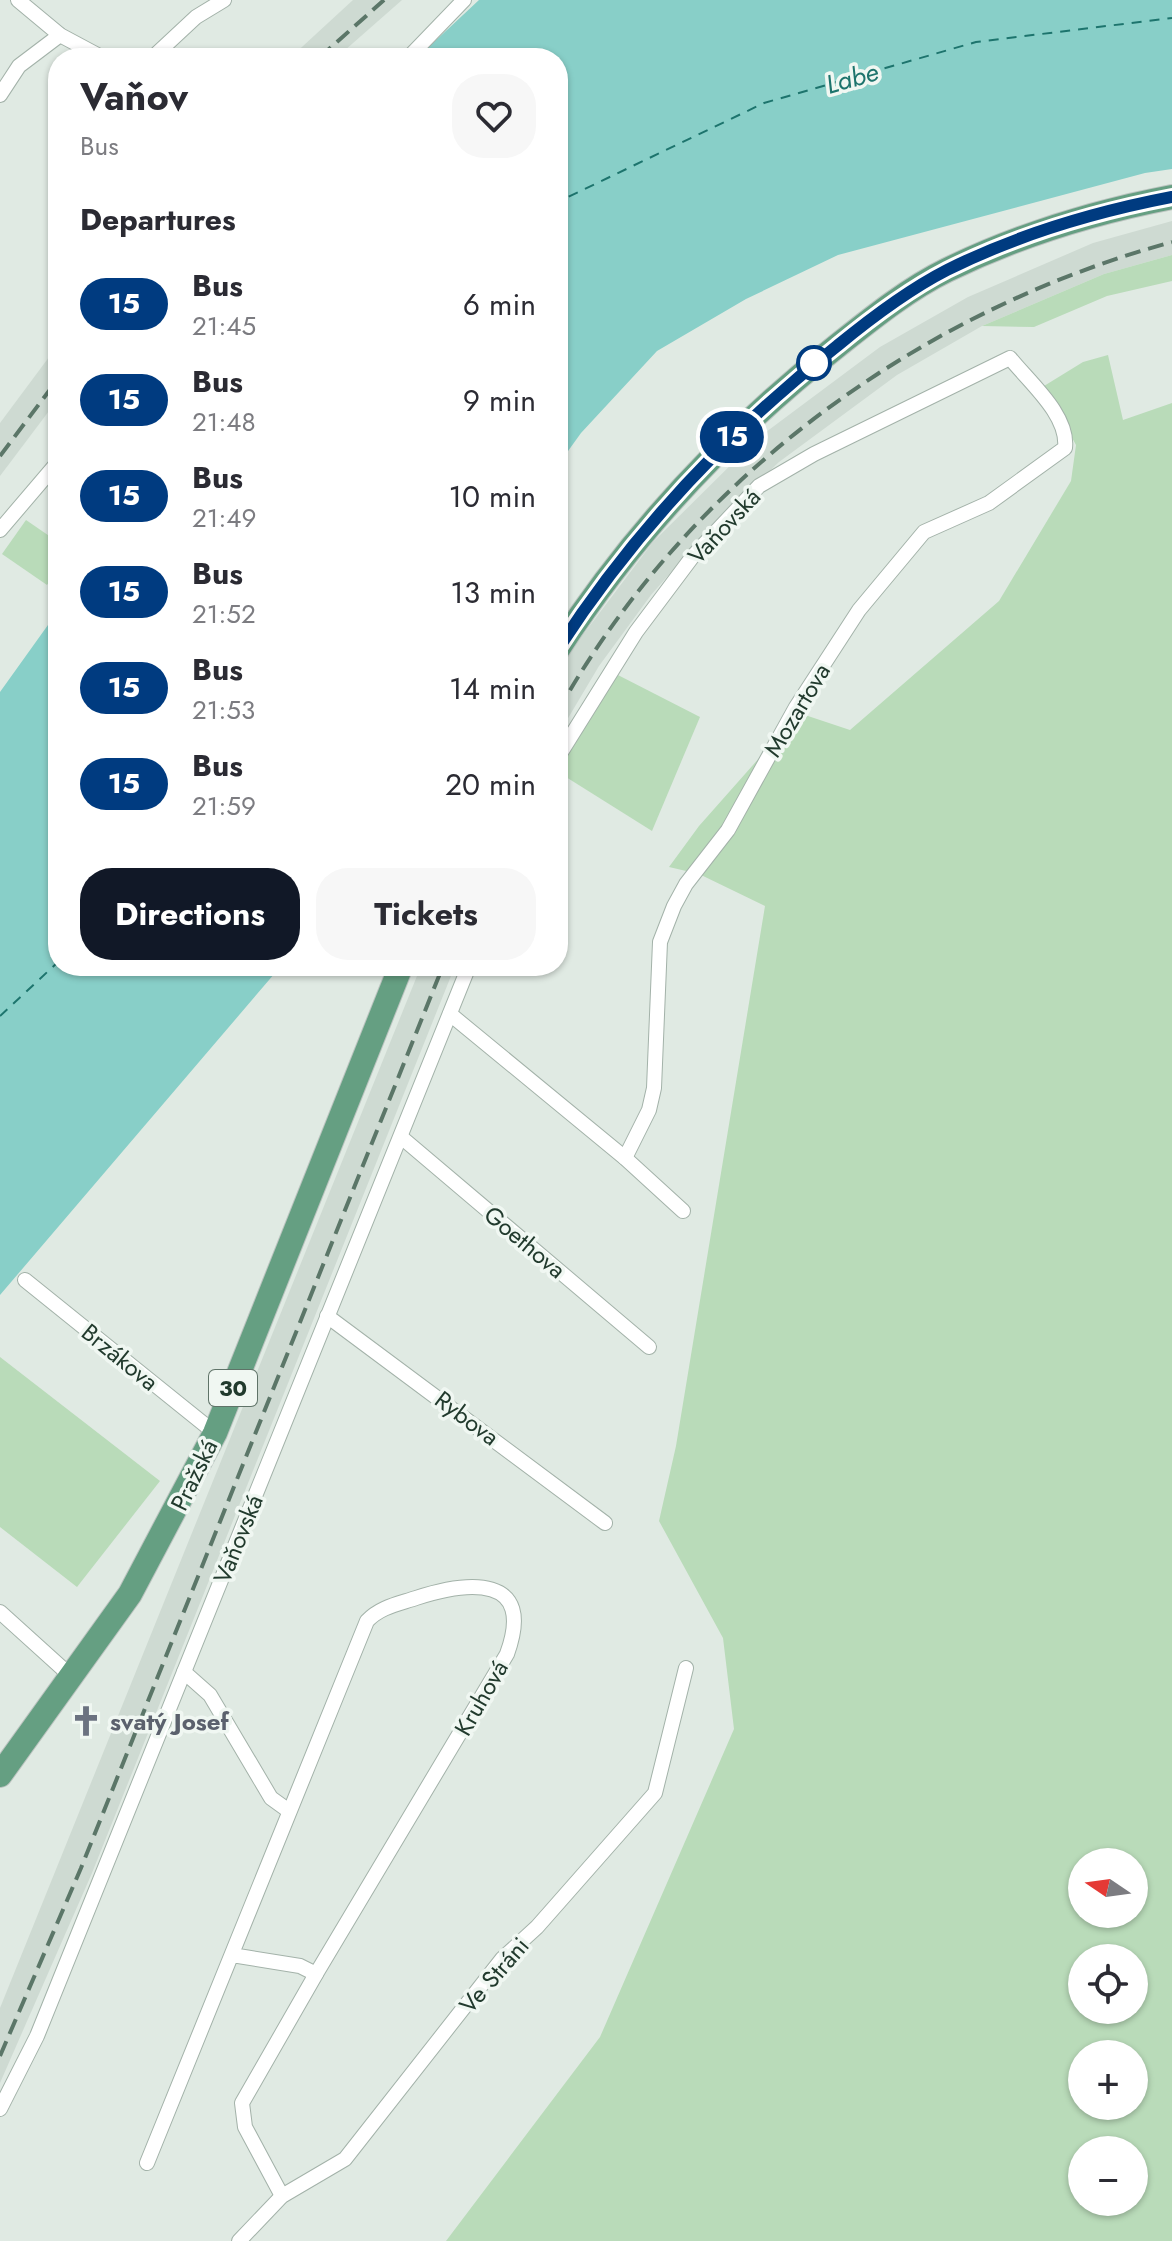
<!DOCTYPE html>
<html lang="en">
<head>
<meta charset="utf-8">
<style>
  :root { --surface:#fff; --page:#f7f7f7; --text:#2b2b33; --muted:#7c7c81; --accent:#111827 }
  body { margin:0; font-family:Jost,sans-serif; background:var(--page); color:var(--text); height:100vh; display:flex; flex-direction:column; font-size:30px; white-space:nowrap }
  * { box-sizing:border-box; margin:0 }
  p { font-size:26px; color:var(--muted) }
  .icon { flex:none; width:44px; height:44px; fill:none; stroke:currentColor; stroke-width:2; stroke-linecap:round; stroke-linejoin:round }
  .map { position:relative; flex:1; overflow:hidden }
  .details { position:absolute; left:48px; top:48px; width:520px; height:928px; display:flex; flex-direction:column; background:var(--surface); border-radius:32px; box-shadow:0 2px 6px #0004 }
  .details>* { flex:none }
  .badge { padding:0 16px; border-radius:26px; font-size:28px; line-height:52px }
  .needle { width:52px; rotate:283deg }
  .tools { position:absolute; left:1068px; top:1848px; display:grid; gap:16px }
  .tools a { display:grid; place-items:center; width:80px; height:80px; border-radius:50%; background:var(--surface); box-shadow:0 2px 6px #0004; font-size:40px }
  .map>.badge { position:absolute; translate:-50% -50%; box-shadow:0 0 0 4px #fff }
  h2 { padding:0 32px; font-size:30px; line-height:72px }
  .round { display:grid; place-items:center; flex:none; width:84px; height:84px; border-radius:32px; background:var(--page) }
  .overview { display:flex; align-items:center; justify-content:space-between; height:136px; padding:0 32px }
  h1 { font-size:38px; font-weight:700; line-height:60px }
  .button { display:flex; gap:16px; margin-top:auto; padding:16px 32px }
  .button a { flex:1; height:92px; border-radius:32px; background:var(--accent); color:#fff; font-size:32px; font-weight:700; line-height:92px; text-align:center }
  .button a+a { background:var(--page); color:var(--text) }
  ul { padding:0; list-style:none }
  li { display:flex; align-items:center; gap:24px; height:96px; padding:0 32px }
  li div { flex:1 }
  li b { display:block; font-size:30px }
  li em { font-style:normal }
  li .badge { min-width:88px; font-weight:700; text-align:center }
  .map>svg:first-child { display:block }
  .built { fill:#cedad2 }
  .green { fill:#b9dbb9; fill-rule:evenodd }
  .water { fill:#88cfc8 }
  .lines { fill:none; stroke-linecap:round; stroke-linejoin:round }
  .ferry { stroke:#1d746d; stroke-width:2; stroke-dasharray:10 8; stroke-linecap:butt }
  .street-casing { stroke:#a3b2a9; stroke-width:16 }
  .primary-casing { stroke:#bcc4c0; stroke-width:26 }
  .street { stroke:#fff; stroke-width:14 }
  .primary { stroke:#659f82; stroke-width:24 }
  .rail { stroke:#5b7668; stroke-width:4; stroke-dasharray:16 8; stroke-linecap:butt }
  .line-casing { stroke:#fff; stroke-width:18 }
  .line { stroke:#003b80; stroke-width:12 }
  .stop-dot { fill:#fff; stroke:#003b80; stroke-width:4 }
  .labels { text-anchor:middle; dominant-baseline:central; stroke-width:7; stroke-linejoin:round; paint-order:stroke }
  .shield { fill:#f0f7f2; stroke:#5f7368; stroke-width:2 }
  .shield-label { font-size:22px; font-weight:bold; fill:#213a2d }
  .street-label { font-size:24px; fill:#213a2d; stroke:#f0f7f2 }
  .worship-label { font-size:24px; font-weight:bold; fill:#5b616d; stroke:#f0f7f2; text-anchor:start }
  .water-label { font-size:26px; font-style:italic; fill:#1d746d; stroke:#f0f7f2 }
</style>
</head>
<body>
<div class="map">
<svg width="1172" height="2241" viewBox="0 0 1172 2241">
  <rect width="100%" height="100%" fill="#e0eae3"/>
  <g class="built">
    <polygon points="353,0 402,0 336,58 290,58"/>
    <polygon points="1172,221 1172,255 1104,274 982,326 897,375 779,462 709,529 651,595 599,666 558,735 558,671 573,648 653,542 758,438 880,347 968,297 1093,243"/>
    <polygon points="58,345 58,399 0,476 0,423"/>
    <polygon points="421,966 455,966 92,1873 0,2083 0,2008"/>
  </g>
  <g class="green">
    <polygon points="1172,255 1172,281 1107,296 1034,327 982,326 1104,274"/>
    <path d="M1108,355L1123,420L1172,403V2241H446L600,2037L734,1729L723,1638L659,1521L676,1446L765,906L699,874L669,867L699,826L799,713L850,730L999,601L1071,481L1076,445L1044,386L1083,362ZM1082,1862H1134V1914H1082ZM1082,1958H1134V2010H1082ZM1082,2054H1134V2106H1082ZM1082,2150H1134V2202H1082Z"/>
    <polygon points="26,520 58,542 58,569 47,585 2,554"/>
    <polygon points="614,673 700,717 652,831 558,772"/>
    <polygon points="0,1357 160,1481 77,1587 0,1527"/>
  </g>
  <g class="water">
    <polygon points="479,0 1172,0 1172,169 1145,173 838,255 746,299 657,351 581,433 558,465 558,58 417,58"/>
    <polygon points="58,611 58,966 281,966 0,1295 0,692"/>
  </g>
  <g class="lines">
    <g class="ferry">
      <polyline points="558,211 568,197 764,103 976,42 1172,18"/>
      <polyline points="0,1016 58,962"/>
    </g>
    <defs>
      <g id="street">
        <polyline points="18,0 60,35 103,58"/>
        <polyline points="152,58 196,17 224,0"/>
        <polyline points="408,58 464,0"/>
        <polyline points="0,95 19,66 60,35"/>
        <polyline points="0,530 58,462"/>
        <path d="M558,757L636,632L693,556L759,486L814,454L1010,358C1029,382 1069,415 1065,448L989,503L924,532L859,610L796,707L728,830L686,884L674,906L660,942L654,1088L649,1110L625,1158"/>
        <polyline points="450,1014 625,1158 683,1211"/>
        <polyline points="401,1137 649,1347"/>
        <polyline points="25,1280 215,1433"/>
        <polyline points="327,1316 605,1523"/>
        <polyline points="0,1612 73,1678"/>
        <polyline points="184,1672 210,1695 271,1798 289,1811"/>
        <polyline points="0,2109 37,2036 469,966"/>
        <path d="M147,2163L367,1621C380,1607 398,1604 416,1598C468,1581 536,1574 507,1654L316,1974L300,1966L232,1955"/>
        <polyline points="282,2196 245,2127 242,2103 316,1974"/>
        <polyline points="239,2241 282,2196 345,2159 502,1959 537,1927 655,1793 686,1668"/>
      </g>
      <g id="primary">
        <path d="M558,649C633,533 729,431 837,346C871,319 908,289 947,270C1019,235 1094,212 1172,197"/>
        <polyline points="0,1775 130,1594 215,1433 401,966"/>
      </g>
    </defs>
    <use href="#street" class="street-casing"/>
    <use href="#primary" class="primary-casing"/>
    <use href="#street" class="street"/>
    <use href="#primary" class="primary"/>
    <g class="rail">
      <polyline points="319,58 384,0"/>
      <polyline points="0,456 58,379"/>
      <path d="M558,711C688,479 918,311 1172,242"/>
      <polyline points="0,2056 81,1868 443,966"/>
    </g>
  </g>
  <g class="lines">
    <defs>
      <path id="line" d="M558,649C633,533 729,431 837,346C871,318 908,290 947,270C1019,234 1094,212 1172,197"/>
    </defs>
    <use href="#line" class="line-casing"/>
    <use href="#line" class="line"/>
  </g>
  <defs>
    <symbol id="church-bare" viewBox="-9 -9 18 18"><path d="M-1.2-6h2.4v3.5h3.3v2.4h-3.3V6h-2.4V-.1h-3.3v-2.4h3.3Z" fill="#6b7280" stroke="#f0f7f2" stroke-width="2.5" paint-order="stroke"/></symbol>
  </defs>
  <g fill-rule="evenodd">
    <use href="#church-bare" x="64" y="1699" width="44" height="44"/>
  </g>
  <circle class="stop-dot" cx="814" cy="363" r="16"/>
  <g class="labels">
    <rect class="shield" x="209" y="1370" width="48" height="36" rx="6"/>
    <g class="shield-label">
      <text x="233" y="1388">30</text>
    </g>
    <g class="street-label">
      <text transform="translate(724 526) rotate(-47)">Vaňovská</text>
      <text transform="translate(797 710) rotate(-59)">Mozartova</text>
      <text transform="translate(525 1242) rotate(40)">Goethova</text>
      <text transform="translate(120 1357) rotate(39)">Brzákova</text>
      <text transform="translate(467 1418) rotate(37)">Rybova</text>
      <text transform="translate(194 1475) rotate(-64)">Pražská</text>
      <text transform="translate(238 1539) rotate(-68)">Vaňovská</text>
      <text transform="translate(481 1698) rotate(-60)">Kruhová</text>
      <text transform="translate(494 1975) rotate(-49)">Ve Stráni</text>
    </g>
    <g class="worship-label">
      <text x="110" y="1721">svatý Josef</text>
    </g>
    <g class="water-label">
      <text transform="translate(852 78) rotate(-16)">Labe</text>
    </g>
  </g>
</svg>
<div class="tools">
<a><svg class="needle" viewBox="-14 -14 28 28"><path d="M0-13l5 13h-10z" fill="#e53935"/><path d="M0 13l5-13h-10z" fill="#7c7c81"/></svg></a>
<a><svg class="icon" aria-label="locate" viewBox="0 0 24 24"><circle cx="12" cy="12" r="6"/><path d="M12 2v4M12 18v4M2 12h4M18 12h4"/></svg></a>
<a>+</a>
<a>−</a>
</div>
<b class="badge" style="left:732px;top:437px;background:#003b80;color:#fff">15</b>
<section class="details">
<div class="overview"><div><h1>Vaňov</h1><p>Bus</p></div><a class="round"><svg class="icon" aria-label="heart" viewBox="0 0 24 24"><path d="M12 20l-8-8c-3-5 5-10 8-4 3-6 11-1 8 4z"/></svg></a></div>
<h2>Departures</h2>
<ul>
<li><span class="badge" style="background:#003b80;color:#fff">15</span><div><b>Bus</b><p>21:45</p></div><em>6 min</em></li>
<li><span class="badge" style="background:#003b80;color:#fff">15</span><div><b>Bus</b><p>21:48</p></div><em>9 min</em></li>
<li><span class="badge" style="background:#003b80;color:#fff">15</span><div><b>Bus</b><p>21:49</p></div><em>10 min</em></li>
<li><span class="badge" style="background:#003b80;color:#fff">15</span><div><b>Bus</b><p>21:52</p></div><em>13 min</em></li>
<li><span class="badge" style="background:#003b80;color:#fff">15</span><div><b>Bus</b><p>21:53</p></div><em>14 min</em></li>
<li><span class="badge" style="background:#003b80;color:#fff">15</span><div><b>Bus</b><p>21:59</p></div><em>20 min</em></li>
</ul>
<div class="button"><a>Directions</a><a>Tickets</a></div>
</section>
</div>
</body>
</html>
